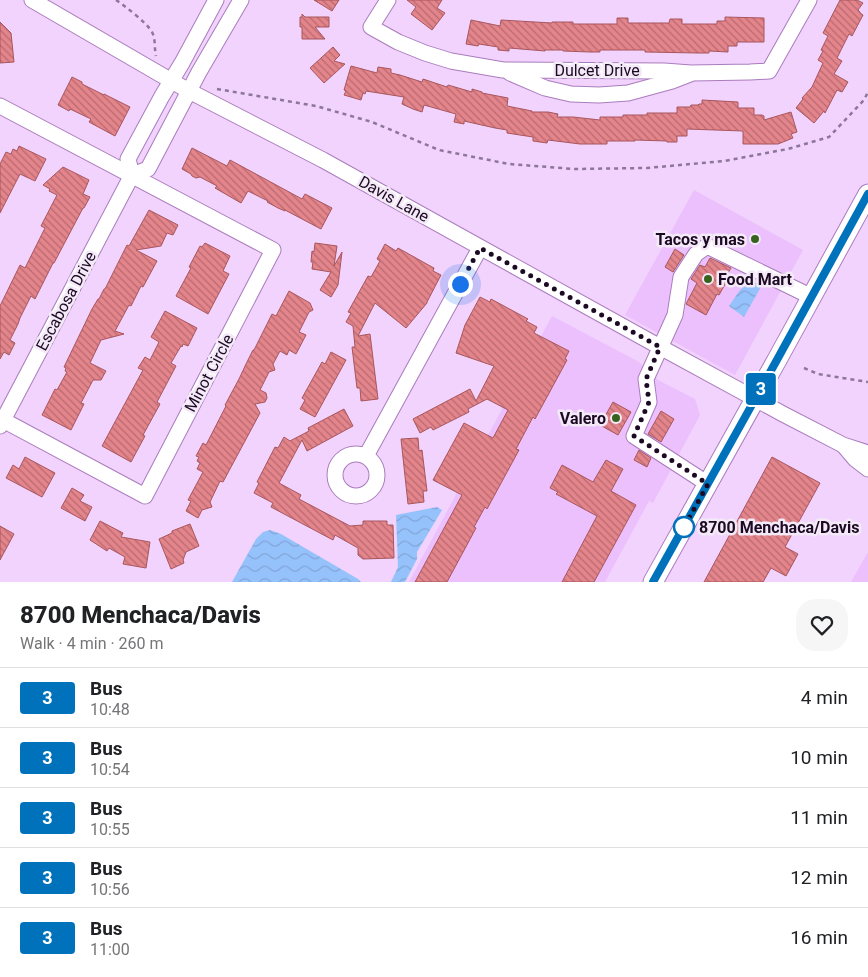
<!DOCTYPE html>
<html lang="en">
<head>
<meta charset="utf-8">
<style>
  :root { --surface:#fff; --page:#f6f6f6; --text:#202124; --muted:#757577; --line:#e0e0e0 }
  body { margin:0; font-family:Roboto,sans-serif; background:var(--page); color:var(--text); height:100vh; display:flex; flex-direction:column; font-size:19px; white-space:nowrap }
  * { box-sizing:border-box; margin:0 }
  p { font-size:16px; color:var(--muted) }
  .icon { flex:none; width:28px; height:28px; fill:none; stroke:currentColor; stroke-width:2; stroke-linecap:round; stroke-linejoin:round }
  .map { position:relative; height:582px; overflow:hidden }
  .side { display:flex; flex-direction:column; background:var(--surface); flex:1 }
  .side>* { flex:none }
  .badge { padding:0 10px; border-radius:4px; font-size:18px; line-height:32px }
  .you { position:absolute; width:25px; height:25px; margin:-12px; border:4px solid #fff; border-radius:50%; background:#1a73e8; box-shadow:0 0 0 8px #1a73e833 }
  .map>.badge { position:absolute; translate:-50% -50%; box-shadow:0 0 0 2px #fff }
  .round { display:grid; place-items:center; flex:none; width:52px; height:52px; border-radius:20px; background:var(--page) }
  .head { display:flex; align-items:center; justify-content:space-between; height:85px; padding:0 20px }
  h1 { font-size:24px; font-weight:800; line-height:38px }
  ul { padding:0; list-style:none }
  li { display:flex; align-items:center; gap:15px; height:60px; padding:0 20px; border-top:1px solid var(--line) }
  li div { flex:1 }
  li b { display:block; font-size:19px }
  li em { font-style:normal }
  li .badge { min-width:55px; font-weight:700; text-align:center }
  .map>svg:first-child { display:block }
  .built { fill:#ebc0fd }
  .water { fill:url(#water-waves) }
  .building { fill:url(#building-back-hatch); stroke:#a8565d }
  .lines { fill:none; stroke-linecap:round; stroke-linejoin:round }
  .minor-casing { stroke:#aa7cbd; stroke-width:17 }
  .major-casing { stroke:#aa7cbd; stroke-width:21 }
  .path { stroke:#8e7698; stroke-width:2.5; stroke-dasharray:4 4; stroke-linecap:butt }
  .minor { stroke:#fff; stroke-width:15 }
  .major { stroke:#fff; stroke-width:19 }
  .line-casing { stroke:#fff; stroke-width:11 }
  .line { stroke:#0072bc; stroke-width:8 }
  .walk { stroke:#1c0a23; stroke-width:5; stroke-dasharray:0 9 }
  .poi-dot { fill:#38631f; stroke:#f3e9f7; stroke-width:2 }
  .stop-dot { fill:#fff; stroke:#0072bc; stroke-width:2.5 }
  .labels { text-anchor:middle; dominant-baseline:central; stroke-width:5; stroke-linejoin:round; paint-order:stroke }
  .street-label { font-size:16px; fill:#1c0a23; stroke:#f3e9f7 }
  .poi-label { font-size:16px; font-weight:bold; fill:#1c0a23; stroke:#f3e9f7; text-anchor:end }
  .stop-label { font-size:16px; font-weight:bold; fill:#1c0a23; stroke:#f3e9f7; text-anchor:start }
</style>
</head>
<body>
<div class="map">
<svg width="868" height="582" viewBox="0 0 868 582">
  <defs>
    <pattern id="water-waves" width="16" height="10" patternUnits="userSpaceOnUse" patternTransform="scale(1.25)"><rect width="16" height="10" fill="#96c2fc"/><path d="M0 5q4-4 8 0t8 0" fill="none" stroke="#81a5d8"/></pattern>
    <pattern id="building-back-hatch" width="6" height="6" patternUnits="userSpaceOnUse" patternTransform="scale(1.25)"><rect width="6" height="6" fill="#e4848b"/><path d="M-1 5l2 2M0 0l6 6M5-1l2 2" fill="none" stroke="#b86a71"/></pattern>
  </defs>
  <rect width="100%" height="100%" fill="#f1d3fd"/>
  <g class="built">
    <polygon points="694,190 803,250 735,375 625,315"/>
    <polygon points="552,316 639,362 658,380 695,399 700,415 653,503 649,501 605,582 409,582"/>
    <polygon points="868,552 868,582 851,582"/>
  </g>
  <g class="water">
    <polygon points="749,283 758,283 762,285 744,317 729,306 740,290"/>
    <polygon points="437,507 442,510 417,552 417,559 405,582 391,582 398,567 396,515"/>
    <polygon points="270,530 281,534 358,579 361,582 232,582 256,539 263,532"/>
  </g>
  <g class="building">
    <polygon points="314,0 339,0 332,11"/>
    <polygon points="407,0 442,0 437,8 445,13 432,30 411,14 416,7"/>
    <polygon points="840,0 857,0 863,3 858,10 860,12 860,13 863,15 852,36 849,34 837,58 842,61 834,74 848,82 842,92 837,90 825,113 824,111 814,123 796,108 803,99 802,98 812,87 823,63 818,60 823,51 821,50 828,36 823,33"/>
    <polygon points="302,14 305,17 329,17 329,27 315,27 325,39 302,39 302,27 300,27 300,17 302,17"/>
    <polygon points="725,17 764,18 764,42 737,42 737,46 728,46 728,52 709,51 709,53 698,53 645,52 645,50 600,50 600,52 590,52 563,51 563,50 545,50 545,51 509,48 509,51 498,50 498,47 479,44 478,46 466,44 471,20 500,26 501,20 552,23 552,22 573,22 573,24 617,24 617,18 628,18 628,23 669,23 670,19 682,19 682,24 717,24 717,21 725,21"/>
    <polygon points="0,22 11,33 14,62 0,63"/>
    <polygon points="333,47 340,55 334,61 345,64 324,83 310,68"/>
    <polygon points="351,66 377,73 378,67 391,69 391,73 400,75 422,82 423,79 447,87 448,85 472,92 472,89 482,92 482,93 508,98 507,106 532,111 532,112 548,112 558,114 557,117 573,117 600,120 600,117 623,117 623,115 647,115 647,113 677,113 677,107 690,107 691,105 698,105 699,104 702,104 702,100 738,102 738,108 754,108 754,115 762,115 764,116 764,120 791,112 797,132 791,134 793,138 778,144 743,144 743,131 687,129 687,136 677,136 677,142 667,142 667,141 635,140 635,141 607,141 607,144 580,144 548,140 547,143 533,141 533,137 507,133 507,130 495,128 464,121 464,124 454,122 456,114 424,105 422,112 413,109 402,104 404,97 366,91 365,94 363,93 361,100 344,95 346,91 344,90"/>
    <polygon points="72,77 82,82 82,84 104,95 104,94 130,107 115,136 89,122 91,119 70,109 69,111 58,105"/>
    <polygon points="19,146 46,159 35,181 20,174 0,213 0,164 6,152 11,154 13,149 17,151"/>
    <polygon points="192,148 227,166 230,160 302,199 305,194 332,208 321,229 285,210 285,211 278,208 267,202 268,201 248,191 241,203 215,188 217,186 200,177 196,178 192,176 191,174 182,169"/>
    <polygon points="63,167 89,180 83,194 90,197 84,208 83,208 54,263 53,263 35,299 31,296 20,318 18,324 10,340 15,343 9,355 4,352 0,359 0,306 20,265 25,268 45,228 41,226 57,195 49,191 50,189 43,185"/>
    <polygon points="149,210 178,225 173,235 167,233 161,246 136,250 157,261 143,287 141,286 131,306 129,305 115,331 124,334 101,340 90,363 106,371 101,380 93,380 81,403 84,404 71,430 42,415 55,389 57,390 67,372 65,371 66,368 64,367 92,309 98,299 99,299 104,289 105,289 127,245 129,246"/>
    <polygon points="205,243 230,256 223,271 229,274 208,314 176,296 191,268 189,267 200,246 202,247"/>
    <polygon points="315,243 337,246 334,266 342,252 338,285 331,297 320,290 331,272 312,269 313,262 311,262 312,251 314,252"/>
    <polygon points="385,244 396,251 398,248 432,267 434,268 433,271 441,275 427,302 427,303 406,328 375,303 358,336 370,334 378,399 361,401 360,388 357,388 352,347 355,347 353,326 346,322 351,313 348,312 368,276 371,277 380,261 377,259"/>
    <polygon points="675,249 684,255 673,272 665,267"/>
    <polygon points="710,258 731,268 725,278 728,279 719,295 717,294 706,315 686,304 697,283 691,279 700,265 705,267"/>
    <polygon points="289,291 310,303 313,310 309,312 299,332 306,335 296,354 289,350 287,355 280,351 273,364 275,370 269,372 260,390 266,393 267,398 265,402 255,404 260,413 223,482 220,481 210,502 212,507 202,510 198,518 186,511 191,501 188,500 203,472 197,469 200,463 197,461 199,457 196,456 203,443 206,445 226,406 225,405 239,379 247,362 253,350 254,350 272,314 276,316"/>
    <polygon points="480,297 490,302 491,299 528,319 526,321 537,327 534,333 569,351 565,359 567,360 554,384 535,419 533,417 516,449 519,450 487,509 485,507 474,527 476,528 447,582 415,582 462,495 433,480 464,423 493,438 508,410 487,399 468,409 469,412 433,430 431,427 420,433 413,419 470,389 476,401 494,366 456,353 465,325"/>
    <polygon points="165,311 197,328 188,346 183,344 182,347 181,346 171,363 176,366 157,402 160,404 143,435 145,436 131,462 102,446 143,370 138,368 145,357 150,360 159,342 151,337"/>
    <polygon points="331,352 346,360 315,417 300,409 305,400 302,398 322,362 325,364"/>
    <polygon points="613,402 631,412 618,435 600,425"/>
    <polygon points="344,409 353,426 307,451 302,440 279,483 301,495 299,499 350,526 363,525 363,521 387,521 387,525 393,525 394,558 363,559 358,555 358,548 335,535 333,540 271,507 273,503 254,493 259,483 257,482 275,447 278,448 284,437 290,441 309,431 308,428"/>
    <polygon points="661,411 674,419 661,442 648,434"/>
    <polygon points="418,438 419,451 422,450 427,491 423,491 424,502 408,504 401,439"/>
    <polygon points="639,450 651,458 647,467 634,460"/>
    <polygon points="25,457 55,473 42,497 6,478 13,465 19,469"/>
    <polygon points="772,457 820,483 785,547 798,554 786,576 771,568 763,582 704,582"/>
    <polygon points="606,460 623,469 611,491 636,505 594,582 562,582 597,516 556,494 558,492 550,488 562,465 593,482"/>
    <polygon points="72,488 84,495 80,501 92,507 85,521 61,508"/>
    <polygon points="100,521 123,533 121,537 150,542 146,568 123,564 125,557 109,548 107,551 90,540"/>
    <polygon points="190,524 199,546 186,552 183,560 184,563 171,569 159,539 172,533 172,531"/>
    <polygon points="0,526 14,534 0,560"/>
  </g>
  <g class="lines">
    <defs>
      <g id="minor">
        <polyline points="32,0 189,91 323,160 660,347 783,414 843,445 868,453"/>
        <polyline points="388,0 371,27 398,42 425,53 451,61 503,70 664,71 691,73 750,72 769,71 809,0"/>
        <polyline points="510,73 545,88 571,94 599,95 628,93 672,81 690,74"/>
        <polyline points="0,106 273,250 145,496 3,420"/>
        <polyline points="132,175 148,169 199,72 241,0"/>
        <polyline points="0,426 132,175 128,159 162,96 182,63 216,0"/>
        <polyline points="844,446 855,459 868,469"/>
        <circle cx="356" cy="475" r="21"/>
        <polyline points="366,456 480,248"/>
        <polyline points="708,484 634,436 649,402 646,379 675,315 681,277 696,254 707,246 812,297"/>
      </g>
      <polyline id="major" points="653,582 778,358 868,194"/>
    </defs>
    <use href="#minor" class="minor-casing"/>
    <use href="#major" class="major-casing"/>
    <g class="path">
      <path d="M116,0C125,6 147,23 152,32C156,40 154,48 156,56"/>
      <polyline points="217,89 316,106 372,122 439,150 509,164 574,169 647,168 724,161 788,149 829,137 864,100 868,92"/>
      <polyline points="804,368 818,374 868,382"/>
    </g>
    <use href="#minor" class="minor"/>
    <use href="#major" class="major"/>
  </g>
  <g class="lines">
    <defs>
      <polyline id="line" points="653,582 778,358 868,194"/>
    </defs>
    <use href="#line" class="line-casing"/>
    <use href="#line" class="line"/>
    <polyline class="walk" points="460,284 480,248 660,347 646,379 649,402 634,436 708,484 684,527"/>
  </g>
  <g class="poi-dot">
    <circle cx="755" cy="239" r="5"/>
    <circle cx="708" cy="279" r="5"/>
    <circle cx="616" cy="418" r="5"/>
  </g>
  <circle class="stop-dot" cx="684" cy="527" r="10"/>
  <g class="labels">
    <g class="street-label">
      <text x="597" y="70">Dulcet Drive</text>
      <text transform="translate(394 199) rotate(29)">Davis Lane</text>
      <text transform="translate(66 301) rotate(-62)">Escabosa Drive</text>
      <text transform="translate(209 373) rotate(-62)">Minot Circle</text>
    </g>
    <g class="poi-label">
      <text x="745" y="239">Tacos y mas</text>
      <text x="718" y="279" text-anchor="start">Food Mart</text>
      <text x="606" y="418">Valero</text>
    </g>
    <g class="stop-label">
      <text x="699" y="527">8700 Menchaca/Davis</text>
    </g>
  </g>
</svg>
<div class="you" style="left:460px;top:284px"></div>
<b class="badge" style="left:761px;top:389px;background:#0072bc;color:#fff">3</b>
</div>
<section class="side">
<div class="head"><div><h1>8700 Menchaca/Davis</h1><p>Walk · 4 min · 260 m</p></div><a class="round"><svg class="icon" aria-label="heart" viewBox="0 0 24 24"><path d="M12 20l-8-8c-3-5 5-10 8-4 3-6 11-1 8 4z"/></svg></a></div>
<ul>
<li><span class="badge" style="background:#0072bc;color:#fff">3</span><div><b>Bus</b><p>10:48</p></div><em>4 min</em></li>
<li><span class="badge" style="background:#0072bc;color:#fff">3</span><div><b>Bus</b><p>10:54</p></div><em>10 min</em></li>
<li><span class="badge" style="background:#0072bc;color:#fff">3</span><div><b>Bus</b><p>10:55</p></div><em>11 min</em></li>
<li><span class="badge" style="background:#0072bc;color:#fff">3</span><div><b>Bus</b><p>10:56</p></div><em>12 min</em></li>
<li><span class="badge" style="background:#0072bc;color:#fff">3</span><div><b>Bus</b><p>11:00</p></div><em>16 min</em></li>
</ul>
</section>
</body>
</html>
